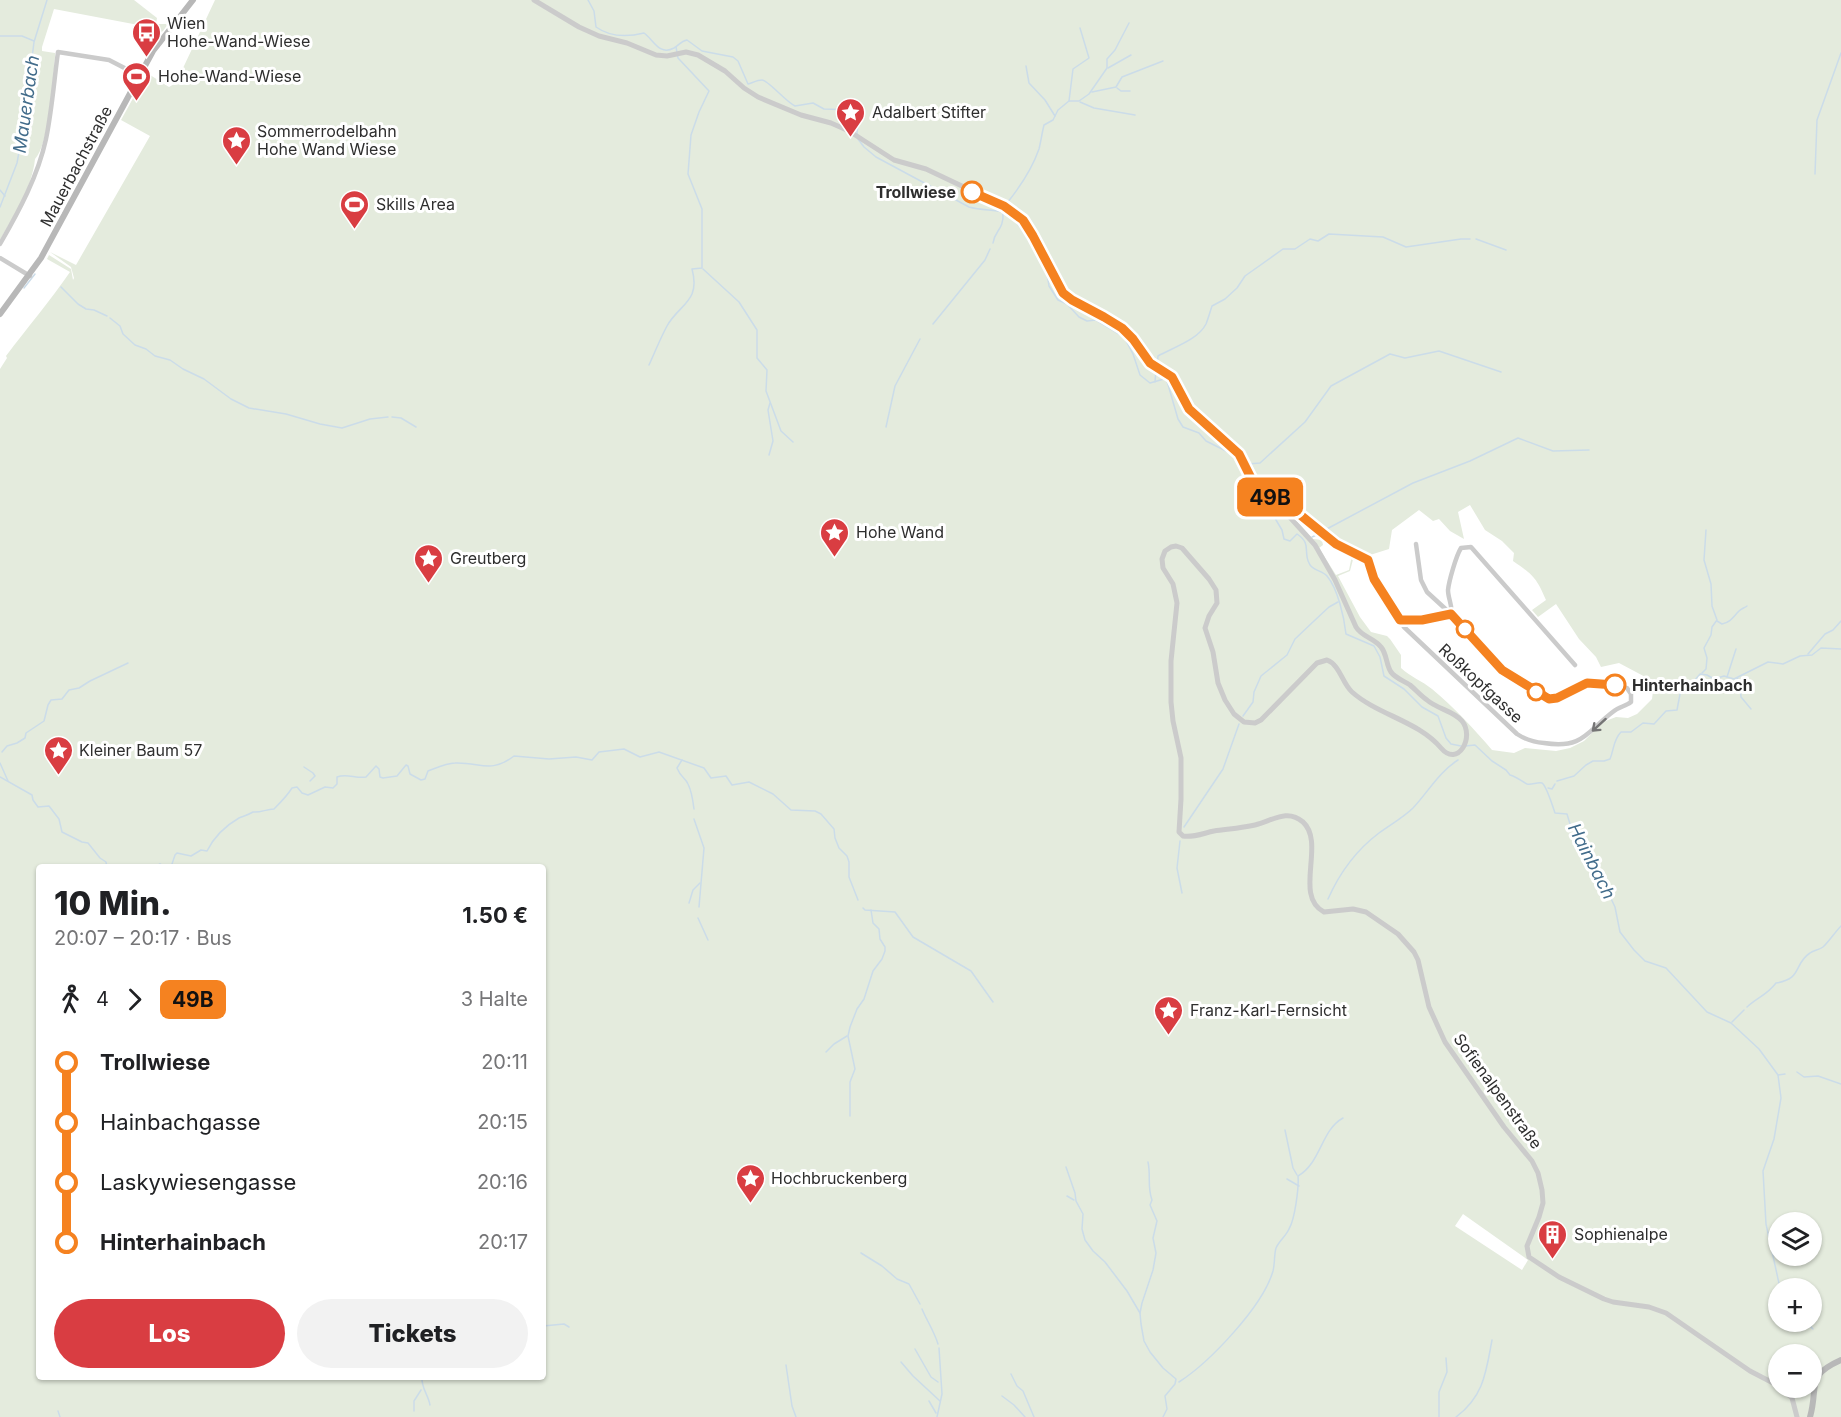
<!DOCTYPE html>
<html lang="de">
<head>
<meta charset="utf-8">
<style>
  :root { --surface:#fff; --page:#f2f2f2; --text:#202124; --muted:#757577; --accent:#d93d42 }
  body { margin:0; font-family:Inter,sans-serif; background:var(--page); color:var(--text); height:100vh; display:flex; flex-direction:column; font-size:22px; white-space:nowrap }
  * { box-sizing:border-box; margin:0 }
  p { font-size:20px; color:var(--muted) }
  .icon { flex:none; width:33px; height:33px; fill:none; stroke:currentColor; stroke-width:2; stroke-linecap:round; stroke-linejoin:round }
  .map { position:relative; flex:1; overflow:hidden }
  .side { position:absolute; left:36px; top:864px; width:510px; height:516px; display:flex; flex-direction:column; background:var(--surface); border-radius:6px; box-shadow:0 2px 4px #0004 }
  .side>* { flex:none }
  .badge { padding:0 12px; border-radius:9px; font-size:21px; line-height:39px }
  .buttons { position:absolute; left:1768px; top:1212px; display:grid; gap:12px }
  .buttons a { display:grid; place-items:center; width:54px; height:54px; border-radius:50%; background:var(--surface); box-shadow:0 2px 4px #0004; font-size:30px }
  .map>.badge { position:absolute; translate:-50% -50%; box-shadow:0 0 0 3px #fff }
  .legs { display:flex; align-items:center; gap:9px; height:66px; padding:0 18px; font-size:20px }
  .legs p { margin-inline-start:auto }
  .headline { display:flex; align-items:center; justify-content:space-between; height:102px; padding:0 18px }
  h1 { font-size:33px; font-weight:800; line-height:45px }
  .primary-button { display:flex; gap:12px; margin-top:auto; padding:12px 18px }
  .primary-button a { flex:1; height:69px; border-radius:36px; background:var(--accent); color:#fff; font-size:24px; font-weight:800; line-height:69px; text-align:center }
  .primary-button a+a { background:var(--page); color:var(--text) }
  ul { padding:0 18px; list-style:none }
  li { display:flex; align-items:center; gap:21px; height:60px; font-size:22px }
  li i { display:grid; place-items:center; width:9px; height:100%; margin:0 8px; background:currentColor }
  li i::after { content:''; width:15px; height:15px; margin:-8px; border:4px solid; border-radius:50%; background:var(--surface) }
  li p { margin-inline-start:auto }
  li:first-child i { background:linear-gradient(#0000 50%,currentColor 0) }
  li:last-child i { background:linear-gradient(currentColor 50%,#0000 0) }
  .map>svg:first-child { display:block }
  .green { fill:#e4ebdd; fill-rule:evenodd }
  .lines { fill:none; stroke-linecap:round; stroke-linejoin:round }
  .stream { stroke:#cbdce9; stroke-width:1.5 }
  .minor { stroke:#cbcbcb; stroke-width:4.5 }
  .tertiary { stroke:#cbcbcb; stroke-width:5 }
  .secondary { stroke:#b8b8b8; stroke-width:6 }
  .oneway { stroke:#757575 }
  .line-1-casing { stroke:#fff; stroke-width:14 }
  .line-1 { stroke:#f58220; stroke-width:9 }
  .stop-1-dot { fill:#fff; stroke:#f58220; stroke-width:3 }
  .labels { text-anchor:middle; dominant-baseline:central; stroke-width:6; stroke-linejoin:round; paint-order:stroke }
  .poi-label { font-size:16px; fill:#2e2e2e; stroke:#fff; text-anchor:start }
  .street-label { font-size:16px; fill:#2e2e2e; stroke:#fff }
  .stop-label { font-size:16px; font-weight:bold; fill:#2e2e2e; stroke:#fff; text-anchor:end }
  .water-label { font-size:18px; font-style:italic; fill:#426c8b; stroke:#fff }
</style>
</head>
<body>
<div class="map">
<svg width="1841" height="1417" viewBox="0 0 1841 1417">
  <rect width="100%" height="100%" fill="#fff"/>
  <g class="green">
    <path d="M0,0H134L157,18L156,24H168L163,31L159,33L149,27L54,9L42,47V51L55,53V57C53,79 49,145 35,159C32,188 14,215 0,240Z"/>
    <path d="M215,0H1841V1417H0V369L7,358L6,356C27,328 50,301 70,272L47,259L49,255L71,269L73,280L74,278L71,267L50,252L76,265L150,136L121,120L147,73L169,87L176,83ZM1470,505L1485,530L1502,541L1514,553L1513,561C1533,575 1536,577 1546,600L1532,610L1538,617L1556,604L1579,639L1596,657L1601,667L1619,663L1651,680L1653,691L1652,699L1637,714L1628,718L1616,717L1603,722L1584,741L1570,748L1556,751L1525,748L1514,753L1492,750C1474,729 1454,707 1432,689C1422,681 1411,677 1401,668V655L1390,639L1387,636L1371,632L1360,617L1338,576L1350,571L1355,552L1370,555L1389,549L1392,530L1419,510L1433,521L1439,519L1450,531L1464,539L1458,512ZM1296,514L1328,540L1352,555L1349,570L1336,575L1319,548L1323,545L1322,540L1313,539L1293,517ZM39,867H543V1377H39ZM1463,1214L1528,1260L1522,1270L1455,1226ZM1779,1222H1812V1256H1779ZM1779,1288H1812V1322H1779ZM1779,1354H1812V1388H1779Z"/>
  </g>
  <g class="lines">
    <g class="stream">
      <path d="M588,0L594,11L596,27C610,37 628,37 644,33C654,40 659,56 674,48C679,45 681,41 687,40L702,51L733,57L738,61L748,84C752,83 757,80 762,80C768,80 786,102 795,106L813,103L824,109L854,110L861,113C862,122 856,127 857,134"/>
      <polyline points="0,36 22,36 34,41"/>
      <polyline points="1026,66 1029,83 1045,100 1055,116"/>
      <polyline points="1108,68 1131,55"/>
      <polyline points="1117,88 1121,91 1130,91"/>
      <polyline points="1092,92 1116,87 1122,77 1163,61"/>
      <polyline points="1069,101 1073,69 1089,58 1080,28"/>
      <polyline points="1080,102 1094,108 1135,115"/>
      <path d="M858,139L864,147L876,157L969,207C983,211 998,209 1011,214L1039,255L1047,274L1049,286L1058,300L1067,304L1079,317L1087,321L1096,320L1124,337L1133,354L1140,375L1150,383L1164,379L1167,381L1178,419L1183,427L1199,433L1206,441L1232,454L1239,464L1246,483L1272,505L1276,520L1282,530L1284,539L1290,541L1297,534C1312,544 1303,551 1309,563C1312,571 1322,570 1327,576C1338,589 1344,617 1346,634L1374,646L1380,657L1384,676L1404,689L1422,707L1438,716L1446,738L1451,744L1461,746"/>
      <polyline points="1815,174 1817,120 1841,53"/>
      <polyline points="0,190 5,196"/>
      <path d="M1007,203C1020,187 1032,169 1039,149C1041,141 1042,133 1044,125L1053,120L1058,110L1069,101H1079L1089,94L1107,68V59L1115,50L1129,23"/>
      <polyline points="0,207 17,163 23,130 34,42 47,0"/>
      <polyline points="1476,239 1506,250"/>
      <path d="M993,243C995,229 1004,231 1003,212"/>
      <polyline points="703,269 739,302 757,330 757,358 767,370 766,391 781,431 793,442"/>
      <polyline points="61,287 78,304 86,309 94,310 107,316"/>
      <polyline points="24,288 35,274"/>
      <polyline points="110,318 120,326 123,334 135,345 146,349 155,356 170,360 183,369 204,379 231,399 249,408 286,414 320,424 342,428 370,419 388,417"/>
      <polyline points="933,324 985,260 990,249"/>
      <path d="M649,365C655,352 660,339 667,326C679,304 701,302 692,269L702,268V209L688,174L691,135L699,112L709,91L678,58L676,47"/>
      <path d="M1157,365L1158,356C1172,348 1198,340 1206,324C1208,319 1210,312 1212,306L1225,299L1237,288L1245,276L1283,249H1295L1310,239L1318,241L1329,234L1383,237L1406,247L1461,239H1470"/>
      <polyline points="1155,382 1156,370"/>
      <polyline points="392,417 401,418 416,427"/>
      <polyline points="886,427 895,386 920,339"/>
      <polyline points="769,455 773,441 768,410 770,403"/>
      <polyline points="1248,464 1260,463 1305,422 1331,386 1390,354 1405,358 1439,351 1501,372"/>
      <polyline points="1323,531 1413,483 1470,461 1518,438 1553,451 1589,450"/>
      <polyline points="1312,537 1319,534"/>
      <path d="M1717,621L1722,624C1731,622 1733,617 1739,611C1741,609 1744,608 1747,606"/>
      <polyline points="1808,654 1825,634 1833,630 1841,621"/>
      <polyline points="1702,673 1706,669 1707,658 1704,648 1711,635 1712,627 1717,620 1712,606 1711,584 1704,560 1706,530"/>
      <polyline points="1727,677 1736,649"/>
      <polyline points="1737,678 1740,683 1741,697 1751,709"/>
      <polyline points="1243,716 1253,702 1254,692 1261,676 1287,655 1295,639 1314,621 1329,607 1338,602"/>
      <path d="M1465,746L1475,745L1492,761L1506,770L1510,775C1517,777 1521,781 1527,784C1532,785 1537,782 1542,783C1546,785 1553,807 1555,813L1567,814L1570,824L1588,854L1591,864L1597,869L1615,907L1620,932L1634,950L1645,961L1666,968L1707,1012L1731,1023L1759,1049L1778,1075L1781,1098L1774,1139L1763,1171L1766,1224L1780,1288"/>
      <polyline points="2,752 7,746 17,743 25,738 26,733 44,721 48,705 51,700 62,699 69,690 79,688 90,681 128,663"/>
      <path d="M682,760L677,768C681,778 685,777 688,784C692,792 693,801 694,809"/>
      <polyline points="0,763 8,781"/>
      <polyline points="304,767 313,773 315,776 310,781"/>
      <polyline points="0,777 32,795 33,800 38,807 49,806 59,819 62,832 82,842 88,843 100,858 106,862 107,867"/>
      <path d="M1557,781L1574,776L1586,765L1593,761H1604L1610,759C1614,750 1613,740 1621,732H1631L1643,723L1654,724L1666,711L1677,710L1680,694L1684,690L1689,687L1700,674L1707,675L1714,679L1724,676L1734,679L1768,662L1783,664L1800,656L1812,655L1821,648L1841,649"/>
      <polyline points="1548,788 1552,789 1555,784"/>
      <polyline points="694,819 704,848 699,907"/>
      <polyline points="1184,827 1223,769 1239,724"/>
      <polyline points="1180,841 1177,868 1182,893"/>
      <polyline points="155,867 160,864 166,867"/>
      <path d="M171,867L175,855L177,853L191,856L201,850L207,851C214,837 225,826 239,818C244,816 248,815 253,812C261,813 266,809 274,809C281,802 287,796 292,788L297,787L302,793L308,795L325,787L333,788L337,784V777C347,773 356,779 366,777L376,766L379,769L380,777L383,778L397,776L406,765L408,766L410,774L421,780L425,779L428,771C436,768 447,763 455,763C481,762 490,774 514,756L549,759L576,757L592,760L599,752L624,749L640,757L659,752L704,768L711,778L726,776L732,785L749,782L773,794L791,810L815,811L821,814L834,829L835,838L839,848L847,856L849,862V877L858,900"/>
      <path d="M1328,899C1340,872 1355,851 1379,833C1390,825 1404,817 1413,808C1428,792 1439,772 1458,760"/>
      <polyline points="689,903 693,890 700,883"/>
      <polyline points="863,908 865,910 895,912 913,937 971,971 993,1002"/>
      <polyline points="698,918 708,940"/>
      <path d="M1747,1007C1758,997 1767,995 1776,983C1803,979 1793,964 1810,953C1814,950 1819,950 1823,947C1827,944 1836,931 1841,926"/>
      <polyline points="1732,1022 1744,1010"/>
      <polyline points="826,1052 834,1044 847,1036"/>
      <polyline points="1797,1072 1804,1077 1818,1076 1841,1084"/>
      <polyline points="1778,1075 1785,1074"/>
      <polyline points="850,1116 850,1082 855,1069 848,1036 850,1027 857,1009 864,999 873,971 882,959 885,951 885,947 880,939 879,929 873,923 871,910"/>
      <polyline points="1285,1130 1293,1168 1297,1175"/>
      <path d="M1148,1162C1151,1175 1147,1187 1152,1200L1150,1205L1157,1221L1153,1238L1156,1253L1153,1270L1142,1303L1140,1313L1141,1324L1144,1341L1150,1352L1163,1368L1176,1379L1175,1384L1165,1396L1167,1409L1163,1417"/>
      <polyline points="1066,1167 1075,1193 1076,1201 1083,1214 1082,1229 1085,1240 1093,1251 1105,1262 1127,1291 1140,1313"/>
      <polyline points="1287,1179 1299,1186"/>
      <polyline points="1067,1196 1074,1200"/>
      <polyline points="861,1253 882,1266 897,1279 909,1284 920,1304"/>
      <path d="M922,1309C927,1321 934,1331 938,1344"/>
      <polyline points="1806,1322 1813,1329"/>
      <polyline points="543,1326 564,1324 569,1327"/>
      <polyline points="915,1349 931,1377 938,1382"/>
      <polyline points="901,1362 913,1376 940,1401"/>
      <polyline points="786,1365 792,1406 796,1417"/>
      <polyline points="1011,1374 1017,1386 1023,1391 1034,1417"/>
      <path d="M422,1377C421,1388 428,1394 430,1405"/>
      <path d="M1179,1382C1210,1362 1263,1306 1273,1271C1275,1263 1274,1255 1276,1248C1279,1241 1286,1236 1289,1229C1295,1219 1299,1187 1298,1176C1321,1163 1321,1130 1343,1118"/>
      <polyline points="1002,1396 1014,1405 1025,1417"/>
      <polyline points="929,1401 936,1413"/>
      <polyline points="58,1411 60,1417"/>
      <polyline points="414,1411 414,1401 421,1390"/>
      <polyline points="937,1417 942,1394 939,1348"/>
      <polyline points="1439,1417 1439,1392 1447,1372 1446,1358"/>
      <path d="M1456,1417C1484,1396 1486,1372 1492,1340"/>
    </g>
    <g class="minor">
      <path d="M0,244C19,211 38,176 46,139C52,110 54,81 58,52L109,60L140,76"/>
      <polyline points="0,258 30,276"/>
      <path d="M1276,502C1296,503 1321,534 1338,545C1348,552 1359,554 1368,560L1375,582L1404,627L1517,734C1526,740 1533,742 1544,743C1584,749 1586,732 1614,711C1619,707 1626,706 1631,702V694L1627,688C1616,684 1595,680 1584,684C1572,689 1562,700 1549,699L1502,670L1451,614L1427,592L1421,580L1416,544"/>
      <path d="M1451,614C1453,606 1448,599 1448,590C1449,581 1456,556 1461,548L1471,547L1575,665"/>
      <polyline points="1400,620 1422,620 1451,614"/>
    </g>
    <g class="tertiary">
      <path d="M534,0L579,27L599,36L627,43L656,55L667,56L686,52L698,55L725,71L744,88L758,97L801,115L831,123L849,131L894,160L926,169L1004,206L1020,216L1027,225L1063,293L1072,300L1104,317L1122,328L1133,339L1146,359L1172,377L1189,409L1206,425L1235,450L1241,457L1254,483L1276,502L1315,545L1335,580L1356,627C1362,637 1374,638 1381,647C1387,654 1386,665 1391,672C1395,678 1404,681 1410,685C1416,690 1421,696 1427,700C1437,709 1454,711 1462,721C1475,737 1458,768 1441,748C1418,721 1378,715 1352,692C1342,683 1340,665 1327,660L1317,663L1261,720L1255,723L1244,722L1234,714L1225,700L1218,683L1213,652L1205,628L1209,616L1217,603L1216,590L1209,579L1182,548L1176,546L1171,547L1165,551L1162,559L1163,568L1173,584L1177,603L1171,661V702L1173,721L1181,758V799L1179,832L1183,836C1193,838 1204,833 1214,831C1228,829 1242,828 1255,825C1272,821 1287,808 1303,822C1326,843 1293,896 1324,912L1353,909L1366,912L1398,934L1414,952L1418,960L1429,1007L1445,1042L1504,1127L1532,1161L1538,1173L1542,1190L1543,1203L1539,1217L1527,1246L1529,1257L1559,1277L1604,1299L1613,1302L1649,1307L1666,1313L1750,1371L1779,1386"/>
      <polyline points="1781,1388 1792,1398 1797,1417"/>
    </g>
    <g class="secondary">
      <polyline points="0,314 41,258 153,51 193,0"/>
      <path d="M1810,1417C1819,1385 1805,1376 1841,1360"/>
    </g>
  </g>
  <defs><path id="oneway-shaft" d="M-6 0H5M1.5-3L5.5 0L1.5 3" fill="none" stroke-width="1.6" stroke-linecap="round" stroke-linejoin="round" transform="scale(1.5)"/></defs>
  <use class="oneway" href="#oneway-shaft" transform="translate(1599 725) rotate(138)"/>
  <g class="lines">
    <defs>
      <polyline id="line-1" points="972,192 1004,206 1023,220 1033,236 1063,293 1072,300 1104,317 1122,328 1133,339 1150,363 1172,377 1189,409 1239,454 1252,480 1258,487 1276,502 1283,503 1293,509 1336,544 1368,560 1374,579 1400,620 1422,620 1451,614 1502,670 1549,699 1557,698 1587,683 1615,685"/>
    </defs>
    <use href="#line-1" class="line-1-casing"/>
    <use href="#line-1" class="line-1"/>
  </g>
  <defs>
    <symbol id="bus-pin" viewBox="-11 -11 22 30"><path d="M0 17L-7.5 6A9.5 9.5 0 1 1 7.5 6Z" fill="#d93d42" stroke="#fff"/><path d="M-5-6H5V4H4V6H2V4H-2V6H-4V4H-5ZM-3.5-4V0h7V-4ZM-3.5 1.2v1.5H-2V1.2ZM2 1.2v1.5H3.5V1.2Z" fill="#fff"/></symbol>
    <symbol id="stadium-pin" viewBox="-11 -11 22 30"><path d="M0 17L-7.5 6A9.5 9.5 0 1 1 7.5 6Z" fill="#d93d42" stroke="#fff"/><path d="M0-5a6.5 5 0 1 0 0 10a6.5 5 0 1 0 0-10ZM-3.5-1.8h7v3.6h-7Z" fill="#fff"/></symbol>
    <symbol id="sight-pin" viewBox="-11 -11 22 30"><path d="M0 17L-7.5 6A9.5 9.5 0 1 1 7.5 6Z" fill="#d93d42" stroke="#fff"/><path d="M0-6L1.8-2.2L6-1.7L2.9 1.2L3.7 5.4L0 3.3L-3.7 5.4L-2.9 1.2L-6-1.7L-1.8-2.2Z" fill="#fff"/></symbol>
    <symbol id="building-pin" viewBox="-11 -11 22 30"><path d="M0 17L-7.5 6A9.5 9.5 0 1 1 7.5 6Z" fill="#d93d42" stroke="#fff"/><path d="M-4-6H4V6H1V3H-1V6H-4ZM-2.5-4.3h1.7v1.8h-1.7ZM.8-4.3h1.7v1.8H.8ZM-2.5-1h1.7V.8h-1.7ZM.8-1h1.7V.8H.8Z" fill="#fff"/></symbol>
  </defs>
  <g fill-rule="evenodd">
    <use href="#bus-pin" x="130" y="16" width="33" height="45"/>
    <use href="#stadium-pin" x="120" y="60" width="33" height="45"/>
    <use href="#sight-pin" x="834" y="96" width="33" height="45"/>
    <use href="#sight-pin" x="220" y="124" width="33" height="45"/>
    <use href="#stadium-pin" x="338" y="188" width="33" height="45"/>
    <use href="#sight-pin" x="818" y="516" width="33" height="45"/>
    <use href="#sight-pin" x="412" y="542" width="33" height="45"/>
    <use href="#sight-pin" x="42" y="734" width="33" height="45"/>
    <use href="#sight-pin" x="1152" y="994" width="33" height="45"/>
    <use href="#sight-pin" x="734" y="1162" width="33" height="45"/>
    <use href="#building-pin" x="1536" y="1218" width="33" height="45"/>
  </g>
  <g class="stop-1-dot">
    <circle cx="972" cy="192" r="10"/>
    <circle cx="1465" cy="629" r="8"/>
    <circle cx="1615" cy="685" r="10"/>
    <circle cx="1536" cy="692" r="8"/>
  </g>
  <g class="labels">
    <g class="poi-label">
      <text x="167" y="23">Wien<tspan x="167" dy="18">Hohe-Wand-Wiese</tspan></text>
      <text x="158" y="76">Hohe-Wand-Wiese</text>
      <text x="872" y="112">Adalbert Stifter</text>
      <text x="257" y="131">Sommerrodelbahn<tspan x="257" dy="18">Hohe Wand Wiese</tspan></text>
      <text x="376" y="204">Skills Area</text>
      <text x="856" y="532">Hohe Wand</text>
      <text x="450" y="558">Greutberg</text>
      <text x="79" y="750">Kleiner Baum 57</text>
      <text x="1190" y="1010">Franz-Karl-Fernsicht</text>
      <text x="771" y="1178">Hochbruckenberg</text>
      <text x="1574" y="1234">Sophienalpe</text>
    </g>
    <g class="street-label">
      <text transform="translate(76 166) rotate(-62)">Mauerbachstraße</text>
      <text transform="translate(1481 683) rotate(43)">Roßkopfgasse</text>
      <text transform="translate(1498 1091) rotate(54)">Sofienalpenstraße</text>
    </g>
    <g class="stop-label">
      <text x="956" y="192">Trollwiese</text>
      <text x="1632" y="685" text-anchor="start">Hinterhainbach</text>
    </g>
    <g class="water-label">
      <text transform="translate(26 104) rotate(-82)">Mauerbach</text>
      <text transform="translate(1592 861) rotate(63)">Hainbach</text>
    </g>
  </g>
</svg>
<div class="buttons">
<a><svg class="icon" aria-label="layers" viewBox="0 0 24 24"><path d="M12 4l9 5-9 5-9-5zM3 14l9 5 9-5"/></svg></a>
<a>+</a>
<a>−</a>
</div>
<b class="badge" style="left:1270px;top:497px;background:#f58220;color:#111">49B</b>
<section class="side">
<div class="headline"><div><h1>10 Min.</h1><p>20:07 – 20:17 · Bus</p></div><b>1.50 €</b></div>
<div class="legs"><svg class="icon" aria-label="walk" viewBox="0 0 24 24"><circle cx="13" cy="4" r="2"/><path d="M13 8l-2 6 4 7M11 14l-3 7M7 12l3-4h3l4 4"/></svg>4<svg class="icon" aria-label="forward" viewBox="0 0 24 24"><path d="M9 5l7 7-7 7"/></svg><b class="badge" style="background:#f58220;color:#111">49B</b><p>3 Halte</p></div>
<ul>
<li><i style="color:#f58220"></i><b>Trollwiese</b><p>20:11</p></li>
<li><i style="color:#f58220"></i><span>Hainbachgasse</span><p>20:15</p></li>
<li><i style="color:#f58220"></i><span>Laskywiesengasse</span><p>20:16</p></li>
<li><i style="color:#f58220"></i><b>Hinterhainbach</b><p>20:17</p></li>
</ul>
<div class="primary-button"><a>Los</a><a>Tickets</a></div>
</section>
</div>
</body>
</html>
